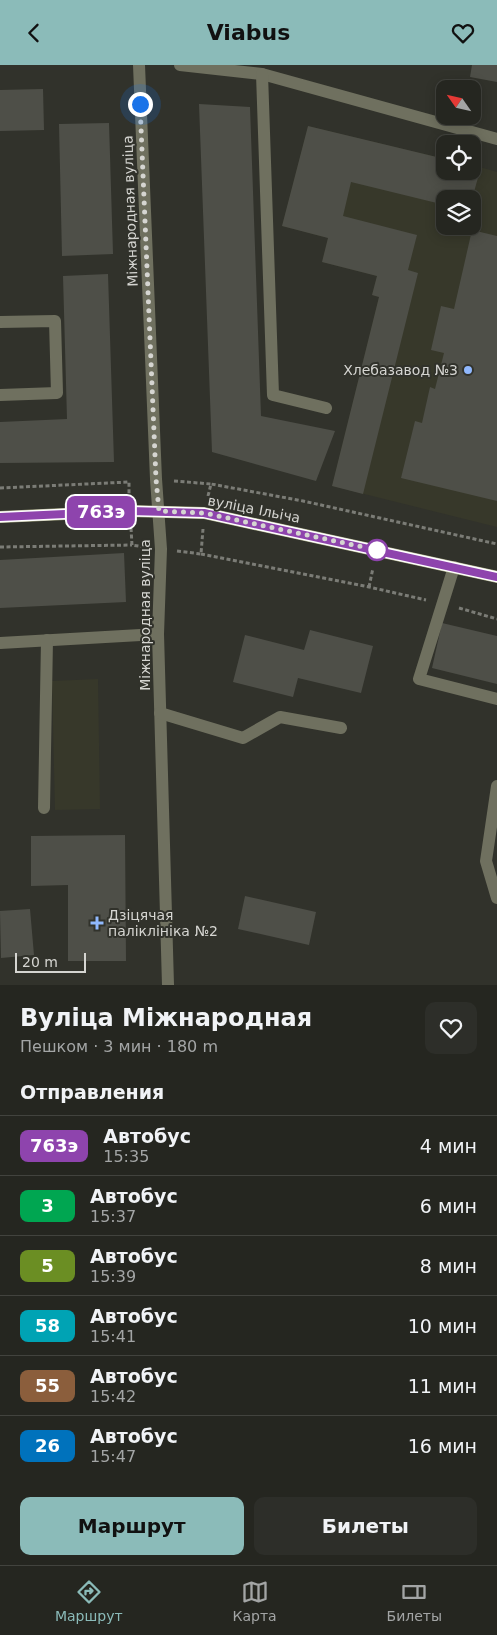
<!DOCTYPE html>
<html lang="ru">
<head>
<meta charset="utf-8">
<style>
  :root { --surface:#252620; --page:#2d2e29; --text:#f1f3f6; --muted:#a3a5a5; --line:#42433e; --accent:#8bbbb9 }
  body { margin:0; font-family:"DejaVu Sans",sans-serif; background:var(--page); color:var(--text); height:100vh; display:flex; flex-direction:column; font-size:19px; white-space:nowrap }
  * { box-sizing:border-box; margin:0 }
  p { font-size:16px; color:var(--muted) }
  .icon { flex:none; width:28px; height:28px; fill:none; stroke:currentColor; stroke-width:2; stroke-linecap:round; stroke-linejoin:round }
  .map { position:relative; height:920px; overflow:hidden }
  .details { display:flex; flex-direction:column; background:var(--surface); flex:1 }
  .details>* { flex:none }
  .badge { padding:0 10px; border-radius:8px; font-size:18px; line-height:32px }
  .needle { width:32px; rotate:304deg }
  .controls { position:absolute; left:436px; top:15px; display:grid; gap:10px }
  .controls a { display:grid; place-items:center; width:45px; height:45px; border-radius:10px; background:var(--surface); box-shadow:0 2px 12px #0003,0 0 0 1px var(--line); font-size:25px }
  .scale { position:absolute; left:15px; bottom:12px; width:71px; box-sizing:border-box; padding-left:5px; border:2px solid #d5d5d1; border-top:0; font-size:14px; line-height:18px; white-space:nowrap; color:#d5d5d1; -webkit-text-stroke:4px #31322b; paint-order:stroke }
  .you { position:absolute; width:25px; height:25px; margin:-12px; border:4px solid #fff; border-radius:50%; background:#1a73e8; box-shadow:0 0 0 8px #1a73e833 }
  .map>.badge { position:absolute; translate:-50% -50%; box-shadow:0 0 0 2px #fff }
  h2 { padding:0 20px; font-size:19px; line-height:45px }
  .round { display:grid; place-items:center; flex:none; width:52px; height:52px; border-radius:10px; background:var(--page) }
  .head { display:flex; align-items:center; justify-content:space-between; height:85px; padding:0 20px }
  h1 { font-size:24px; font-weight:700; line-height:38px }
  .primary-button { display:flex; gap:10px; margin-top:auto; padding:10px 20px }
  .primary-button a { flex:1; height:58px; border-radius:10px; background:var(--accent); color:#111; font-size:20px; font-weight:700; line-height:58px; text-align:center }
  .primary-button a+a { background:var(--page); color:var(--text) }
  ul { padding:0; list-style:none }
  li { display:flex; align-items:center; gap:15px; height:60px; padding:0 20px; border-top:1px solid var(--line) }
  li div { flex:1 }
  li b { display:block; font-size:19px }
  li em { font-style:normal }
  li .badge { min-width:55px; font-weight:700; text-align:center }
  header { display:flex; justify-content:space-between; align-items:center; height:65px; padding:0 20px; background:var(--accent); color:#111; font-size:22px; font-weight:700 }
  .tab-bar { display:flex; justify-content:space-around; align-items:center; height:70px; border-top:1px solid var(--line); background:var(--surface); font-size:14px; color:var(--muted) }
  .tab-bar a { display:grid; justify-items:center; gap:2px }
  .tab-bar .active { color:var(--accent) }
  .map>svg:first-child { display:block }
  .built { fill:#37382a; fill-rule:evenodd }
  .building { fill:#4e4f48 }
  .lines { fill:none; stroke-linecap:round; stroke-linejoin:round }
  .path { stroke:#7b7c76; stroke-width:3; stroke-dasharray:4 2.5; stroke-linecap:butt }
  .minor { stroke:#6f705f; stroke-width:12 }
  .major { stroke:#acae8b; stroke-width:12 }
  .line-casing { stroke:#fff; stroke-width:11 }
  .line { stroke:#8e44ad; stroke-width:8 }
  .walk { stroke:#d5d5d1; stroke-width:5; stroke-dasharray:0 9 }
  .poi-dot { fill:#90b8fd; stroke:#31322b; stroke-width:2 }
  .stop-dot { fill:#fff; stroke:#8e44ad; stroke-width:2.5 }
  .labels { text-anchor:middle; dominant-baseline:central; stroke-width:4; stroke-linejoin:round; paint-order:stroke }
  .street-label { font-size:14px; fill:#d5d5d1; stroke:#31322b }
  .poi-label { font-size:14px; fill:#d5d5d1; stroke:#31322b; text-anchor:end }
</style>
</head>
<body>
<header><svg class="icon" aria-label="back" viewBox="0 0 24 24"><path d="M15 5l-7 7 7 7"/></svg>Viabus<svg class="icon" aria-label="heart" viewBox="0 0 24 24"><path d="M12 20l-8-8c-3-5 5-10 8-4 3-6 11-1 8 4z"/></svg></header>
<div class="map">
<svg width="497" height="920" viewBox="0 0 497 920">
  <rect width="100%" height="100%" fill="#31322b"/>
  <g class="built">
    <path d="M308,61L445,94V106H472L473,100L497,107V462L332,421L379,232L372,230L377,211L322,197L328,173L282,161ZM445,134H472V161H445Z"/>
    <polygon points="98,614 100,744 55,745 52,616"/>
  </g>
  <g class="building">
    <polygon points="472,0 497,0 497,17 470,12"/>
    <polygon points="43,24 44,65 0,66 0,25"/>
    <polygon points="199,39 250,42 261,351 335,366 316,416 212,387"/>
    <polygon points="109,58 113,189 62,191 59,59"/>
    <polygon points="308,61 445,94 445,106 472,106 472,100 481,102 472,134 445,134 445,140 351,117 343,151 417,170 408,205 418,208 363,429 332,421 379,232 372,230 377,211 322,197 328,173 282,161"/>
    <polygon points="472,165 497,171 497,436 401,413 415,356 422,358 430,322 435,324 444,288 431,285 441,241 454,244"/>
    <polygon points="108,209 114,397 0,398 0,357 67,354 63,211"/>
    <polygon points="124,488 126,537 0,543 0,495"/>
    <polygon points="442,558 497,571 497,619 432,603"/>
    <polygon points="310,565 373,581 361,628 298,613 293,632 233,617 245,570 304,585"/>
    <polygon points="125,770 126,896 68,896 68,820 31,821 31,771"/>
    <polygon points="245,831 316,847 309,880 238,864"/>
    <polygon points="30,844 34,890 1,893 0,846"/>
  </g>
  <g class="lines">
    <g class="path">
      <polyline points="174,416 211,419"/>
      <polyline points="0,423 129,417 129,430"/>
      <polyline points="208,431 211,419 303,436 497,479"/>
      <polyline points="131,463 132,480 144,482"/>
      <polyline points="0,482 132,480"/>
      <polyline points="177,486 201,489 203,464"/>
      <polyline points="201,489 369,522 426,535"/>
      <polyline points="369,522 373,503"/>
      <polyline points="459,543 497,554"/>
    </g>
    <g class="minor">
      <polyline points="139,0 156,414 161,484 158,569 168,920"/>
      <polyline points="180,0 262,9 497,74"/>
      <polyline points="262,9 273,330 326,343"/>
      <polyline points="0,257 55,256 57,328 0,330"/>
      <polyline points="454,502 419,614 497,634"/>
      <polyline points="0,578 158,569"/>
      <polyline points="160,648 243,673 280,652 341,663"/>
      <polyline points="497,721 486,796 497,833"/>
      <polyline points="44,743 47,575"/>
    </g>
    <polyline class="major" points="0,452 130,446 204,448 497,512"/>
  </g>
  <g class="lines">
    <defs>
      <polyline id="line" points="0,452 130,446 204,448 497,512"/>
    </defs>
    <use href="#line" class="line-casing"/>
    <use href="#line" class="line"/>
    <polyline class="walk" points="140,39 156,414 159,446 204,448 377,485"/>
  </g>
  <g class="poi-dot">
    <circle cx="468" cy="305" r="5"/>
    <path d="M94.5 850.5h5v5h5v5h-5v5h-5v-5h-5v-5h5z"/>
  </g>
  <circle class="stop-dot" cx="377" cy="485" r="10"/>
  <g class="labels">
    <g class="street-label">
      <text transform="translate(130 146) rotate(-92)">Міжнародная вуліца</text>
      <text transform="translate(254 444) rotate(11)">вуліца Ільіча</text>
      <text transform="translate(145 550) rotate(-90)">Міжнародная вуліца</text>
    </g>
    <g class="poi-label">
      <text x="458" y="305">Хлебазавод №3</text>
      <text x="108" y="850" text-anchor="start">Дзіцячая<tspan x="108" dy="16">паліклініка №2</tspan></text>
    </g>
  </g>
</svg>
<div class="controls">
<a><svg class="needle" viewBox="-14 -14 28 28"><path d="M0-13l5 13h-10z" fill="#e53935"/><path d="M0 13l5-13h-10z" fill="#a3a5a5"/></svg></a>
<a><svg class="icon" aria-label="locate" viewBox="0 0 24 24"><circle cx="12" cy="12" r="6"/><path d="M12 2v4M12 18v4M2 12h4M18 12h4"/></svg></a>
<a><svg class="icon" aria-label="layers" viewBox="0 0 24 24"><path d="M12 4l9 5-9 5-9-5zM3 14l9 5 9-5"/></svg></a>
</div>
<div class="scale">20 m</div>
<div class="you" style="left:140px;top:39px"></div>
<b class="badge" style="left:101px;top:447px;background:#8e44ad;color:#fff">763э</b>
</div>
<section class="details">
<div class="head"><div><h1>Вуліца Міжнародная</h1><p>Пешком · 3 мин · 180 m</p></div><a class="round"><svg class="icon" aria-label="heart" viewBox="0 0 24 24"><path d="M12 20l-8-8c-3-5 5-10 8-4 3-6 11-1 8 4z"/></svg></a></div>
<h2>Отправления</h2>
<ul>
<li><span class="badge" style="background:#8e44ad;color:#fff">763э</span><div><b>Автобус</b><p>15:35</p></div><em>4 мин</em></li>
<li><span class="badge" style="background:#00a651;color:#fff">3</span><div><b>Автобус</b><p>15:37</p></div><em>6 мин</em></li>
<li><span class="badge" style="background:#6b8e23;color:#fff">5</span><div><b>Автобус</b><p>15:39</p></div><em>8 мин</em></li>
<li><span class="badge" style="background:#00a3b4;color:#fff">58</span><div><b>Автобус</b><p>15:41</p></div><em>10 мин</em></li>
<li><span class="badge" style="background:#8b5e3c;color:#fff">55</span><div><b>Автобус</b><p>15:42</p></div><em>11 мин</em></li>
<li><span class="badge" style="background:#0072bc;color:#fff">26</span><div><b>Автобус</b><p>15:47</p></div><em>16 мин</em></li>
</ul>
<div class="primary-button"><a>Маршрут</a><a>Билеты</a></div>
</section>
<nav class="tab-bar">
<a class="active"><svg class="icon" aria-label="directions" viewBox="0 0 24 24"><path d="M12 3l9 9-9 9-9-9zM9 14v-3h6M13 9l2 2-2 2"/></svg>Маршрут</a>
<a><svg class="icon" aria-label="map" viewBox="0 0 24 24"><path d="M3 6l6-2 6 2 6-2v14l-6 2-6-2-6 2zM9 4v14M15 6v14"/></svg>Карта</a>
<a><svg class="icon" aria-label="tickets" viewBox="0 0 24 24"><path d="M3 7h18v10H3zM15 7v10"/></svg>Билеты</a>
</nav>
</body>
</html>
